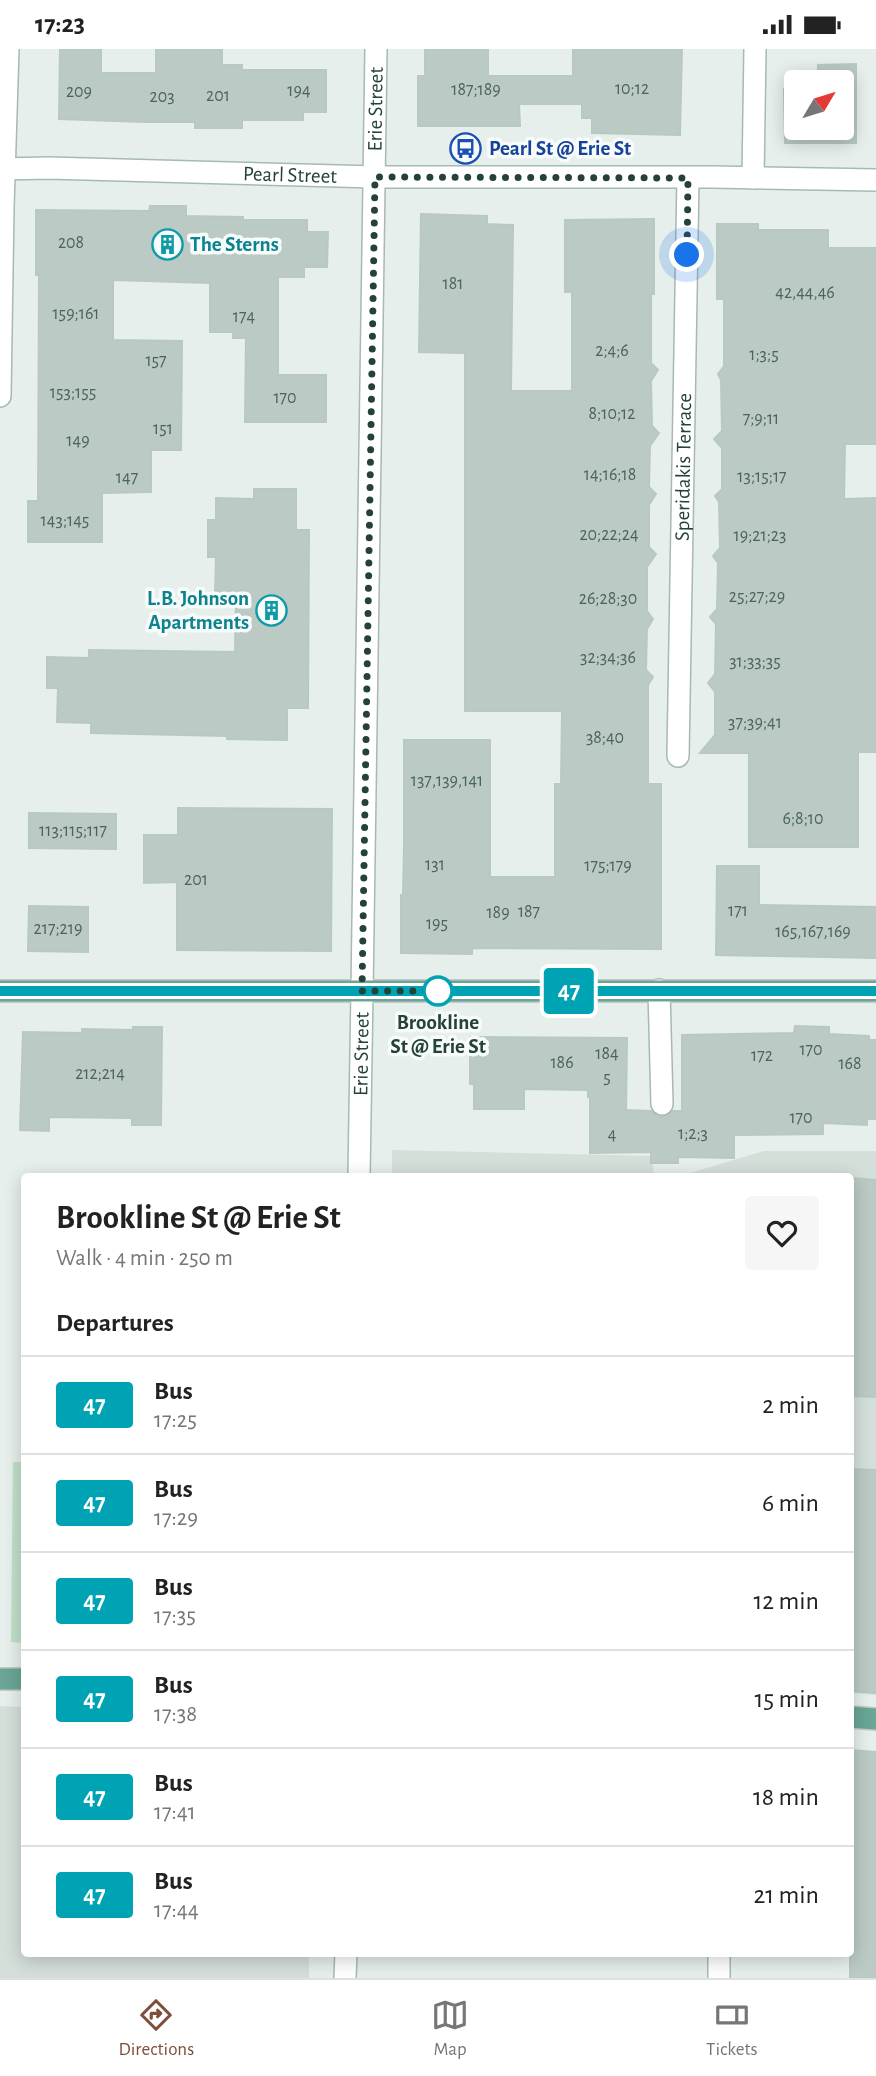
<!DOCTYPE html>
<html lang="en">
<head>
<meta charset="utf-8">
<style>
  :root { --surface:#fff; --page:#f6f6f6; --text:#222; --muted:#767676; --line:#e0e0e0; --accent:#804e3d }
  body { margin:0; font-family:"Alegreya Sans",sans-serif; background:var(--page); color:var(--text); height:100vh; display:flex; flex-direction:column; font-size:26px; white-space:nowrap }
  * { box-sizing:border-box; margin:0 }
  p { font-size:23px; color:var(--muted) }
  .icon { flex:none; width:38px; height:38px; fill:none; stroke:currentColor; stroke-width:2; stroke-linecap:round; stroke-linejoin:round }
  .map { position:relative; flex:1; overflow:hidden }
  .side { position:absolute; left:21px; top:1124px; width:833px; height:784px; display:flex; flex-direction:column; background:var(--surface); border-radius:7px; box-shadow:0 4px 18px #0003 }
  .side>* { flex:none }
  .badge { padding:0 14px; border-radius:5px; font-size:24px; line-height:46px }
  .needle { width:46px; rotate:52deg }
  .buttons { position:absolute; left:784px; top:21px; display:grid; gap:14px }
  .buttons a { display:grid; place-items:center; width:70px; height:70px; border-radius:7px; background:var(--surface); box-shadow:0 4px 18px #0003; font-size:35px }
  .you { position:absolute; width:35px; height:35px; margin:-18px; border:5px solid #fff; border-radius:50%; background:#1a73e8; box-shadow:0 0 0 10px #1a73e833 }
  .map>.badge { position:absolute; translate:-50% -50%; box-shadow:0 0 0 4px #fff }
  h2 { padding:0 35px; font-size:26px; line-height:63px }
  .round { display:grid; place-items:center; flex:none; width:74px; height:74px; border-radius:7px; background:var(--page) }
  .overview { display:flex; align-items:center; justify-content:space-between; height:119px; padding:0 35px }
  h1 { font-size:33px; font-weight:700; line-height:52px }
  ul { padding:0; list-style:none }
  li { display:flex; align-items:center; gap:21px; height:98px; padding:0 35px; border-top:2px solid var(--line) }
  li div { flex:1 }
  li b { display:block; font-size:26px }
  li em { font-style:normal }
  li .badge { min-width:77px; font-weight:700; text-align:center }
  .status { display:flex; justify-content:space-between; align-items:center; height:49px; padding:0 35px; background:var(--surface); direction:ltr }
  .status svg { height:19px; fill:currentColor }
  .tabs { display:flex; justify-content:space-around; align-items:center; height:98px; border-top:2px solid var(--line); background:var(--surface); font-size:19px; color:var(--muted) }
  .tabs a { display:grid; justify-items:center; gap:4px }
  .tabs .current { color:var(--accent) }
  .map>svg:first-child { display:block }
  .built { fill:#d4dfda }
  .green { fill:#bfe0c8 }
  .building { fill:#bbcac4; stroke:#b8c9c2; stroke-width:2 }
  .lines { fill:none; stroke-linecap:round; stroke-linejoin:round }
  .street-casing { stroke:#a8b8b2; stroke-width:24 }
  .secondary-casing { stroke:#a4bbb3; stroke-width:24 }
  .primary-casing { stroke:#c2cac8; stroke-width:24 }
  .street { stroke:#fff; stroke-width:21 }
  .secondary { stroke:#fff; stroke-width:21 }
  .primary { stroke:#6aa596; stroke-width:21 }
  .line-casing { stroke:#fff; stroke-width:16 }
  .line { stroke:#00a3b4; stroke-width:10 }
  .walk { stroke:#24423a; stroke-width:7; stroke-dasharray:0 12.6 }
  .stop-dot { fill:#fff; stroke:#00a3b4; stroke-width:3.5 }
  .labels { text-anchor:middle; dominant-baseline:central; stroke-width:7; stroke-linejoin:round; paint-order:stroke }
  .number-label { font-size:18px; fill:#4a645c }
  .street-label { font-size:21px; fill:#24423a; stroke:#f7fbf9 }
  .transit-label { font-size:21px; font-weight:bold; fill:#164399; stroke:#f7fbf9; text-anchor:start }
  .culture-label { font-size:21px; font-weight:bold; fill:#0d838f; stroke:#f7fbf9; text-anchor:start }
  .stop-label { font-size:21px; font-weight:bold; fill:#24423a; stroke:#f7fbf9 }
</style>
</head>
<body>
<div class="status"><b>17:23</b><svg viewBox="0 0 49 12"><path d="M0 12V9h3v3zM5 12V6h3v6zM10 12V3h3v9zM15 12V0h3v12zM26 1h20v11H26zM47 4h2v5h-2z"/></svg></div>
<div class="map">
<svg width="876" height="1929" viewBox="0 0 876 1929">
  <rect width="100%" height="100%" fill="#e6efeb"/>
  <g class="built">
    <polygon points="392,1101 652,1107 654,1127 392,1127"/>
    <polygon points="764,1102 876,1102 876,1646 850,1644 850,1127 680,1127"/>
    <polygon points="0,1657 24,1658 24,1904 309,1904 309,1929 0,1929"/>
  </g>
  <polygon class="green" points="13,1413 24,1413 24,1594 11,1593"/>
  <g class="building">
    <polygon points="60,0 101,0 101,24 156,24 156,0 222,0 222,16 242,16 242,21 326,21 326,63 303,63 303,71 242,71 242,79 195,79 195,73 144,73 59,70"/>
    <polygon points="425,0 488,0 488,27 573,27 573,0 682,0 680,86 592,84 592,69 582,69 582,55 519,55 520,77 418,77 418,27 425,27"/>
    <polygon points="856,15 856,94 785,94 784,40 796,40 796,79 842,79 842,33 818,33 818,16"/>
    <polygon points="150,157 186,157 186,167 243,168 243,171 307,171 307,183 328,183 327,218 304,218 304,228 278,228 278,326 326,326 326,373 245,373 246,289 233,289 233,283 210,283 210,234 113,231 113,291 182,292 181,401 151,401 151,443 102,444 102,493 28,493 28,452 38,452 39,226 36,226 36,161 149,162"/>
    <polygon points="421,165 487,167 487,175 513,176 511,342 572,342 572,243 565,243 565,171 654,170 654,245 651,245 651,314 658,321 651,332 652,377 659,384 650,397 649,438 656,445 649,456 649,498 656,505 647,518 647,562 653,570 647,580 646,621 653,628 648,636 648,735 661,735 661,900 472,899 472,905 401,904 401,846 403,846 404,798 404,691 490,691 490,828 555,828 555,735 561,735 562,662 465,662 465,304 419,303"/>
    <polygon points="717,175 758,175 758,181 828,181 828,199 876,199 876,395 845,395 844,450 876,449 876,703 858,703 858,798 749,798 749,704 700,704 715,686 715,643 708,634 715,625 716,575 710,568 717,560 718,514 713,507 720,499 719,453 715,447 722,440 722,399 714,390 722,382 721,331 718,325 724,317 724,250 717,250"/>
    <polygon points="254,440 296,440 296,481 309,481 308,659 287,659 287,691 227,690 227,687 91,684 91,674 57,673 58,639 47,639 47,608 89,609 89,601 235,603 236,545 215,545 216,508 208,508 208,471 216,471 216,449 254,450"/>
    <polygon points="178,759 332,760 331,902 177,901 177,833 144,834 144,786 178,786"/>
    <polygon points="29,764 116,765 116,800 29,799"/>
    <polygon points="717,817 759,817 759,856 876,858 876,909 716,906"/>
    <polygon points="29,857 88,858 88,903 28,902"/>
    <polygon points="795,977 829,978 829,985 869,987 869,991 876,991 876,1070 867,1070 867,1076 823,1074 823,1085 734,1086 734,1109 678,1108 678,1114 651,1114 651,1103 590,1104 590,1048 588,1048 588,1041 524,1040 524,1060 474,1060 474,1035 470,1035 470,988 627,989 626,1061 651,1062 656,1067 663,1068 673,1062 682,1062 682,986 794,984"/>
    <polygon points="133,978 162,978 161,1076 132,1076 132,1069 49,1068 49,1082 20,1081 23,983 82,984 82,980 133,981"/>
    <polygon points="850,1129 876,1131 876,1348 850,1347"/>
    <polygon points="850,1420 876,1421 876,1644 850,1642"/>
    <polygon points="850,1701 876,1703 876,1929 850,1929"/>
  </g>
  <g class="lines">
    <defs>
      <g id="street">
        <polyline points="753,129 755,0"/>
        <polyline points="0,347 3,158 8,0"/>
        <path id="s1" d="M678,707L688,129"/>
        <polyline points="659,941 662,1055"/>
        <path id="s2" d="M362,942L376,0"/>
        <polyline points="719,1904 719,1929"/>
      </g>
      <g id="secondary">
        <path id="s3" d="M0,120L49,119L375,128H713L876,131"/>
        <path id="s4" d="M359,1127L362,942"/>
        <polyline points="345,1929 346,1904"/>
      </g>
      <g id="primary">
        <polyline points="0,942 876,942"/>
        <polyline points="0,1630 24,1630"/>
        <polyline points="850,1668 876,1670"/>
      </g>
    </defs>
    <use href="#street" class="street-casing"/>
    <use href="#secondary" class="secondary-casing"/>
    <use href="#primary" class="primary-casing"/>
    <use href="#street" class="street"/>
    <use href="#secondary" class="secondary"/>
    <use href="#primary" class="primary"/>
  </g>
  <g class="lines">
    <defs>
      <polyline id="line" points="0,942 876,942"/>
    </defs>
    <use href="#line" class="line-casing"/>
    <use href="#line" class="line"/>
    <polyline class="walk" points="438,942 362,942 375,128 688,129 687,206"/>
  </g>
  <defs>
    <symbol id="bus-ring" viewBox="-11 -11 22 22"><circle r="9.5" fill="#f7fbf9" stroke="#1a4fb4" stroke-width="1.5"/><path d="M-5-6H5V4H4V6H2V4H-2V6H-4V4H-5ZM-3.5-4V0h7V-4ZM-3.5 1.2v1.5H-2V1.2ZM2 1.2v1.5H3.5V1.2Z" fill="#1a4fb4"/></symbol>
    <symbol id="building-ring" viewBox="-11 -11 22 22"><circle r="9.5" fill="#f7fbf9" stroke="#0f9aa8" stroke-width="1.5"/><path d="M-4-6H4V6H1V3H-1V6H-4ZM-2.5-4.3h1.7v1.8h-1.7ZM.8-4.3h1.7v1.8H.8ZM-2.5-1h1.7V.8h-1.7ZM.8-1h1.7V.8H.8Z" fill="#0f9aa8"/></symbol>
  </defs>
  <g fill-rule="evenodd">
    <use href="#bus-ring" x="448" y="82" width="35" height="35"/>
    <use href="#building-ring" x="150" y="178" width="35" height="35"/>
    <use href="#building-ring" x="254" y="544" width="35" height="35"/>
  </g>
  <circle class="stop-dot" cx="438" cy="942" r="14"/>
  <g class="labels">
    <g class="number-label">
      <text x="632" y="40">10;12</text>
      <text x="476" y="41">187;189</text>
      <text x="299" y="42">194</text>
      <text x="79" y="43">209</text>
      <text x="218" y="47">201</text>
      <text x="162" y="48">203</text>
      <text x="71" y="194">208</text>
      <text x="453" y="235">181</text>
      <text x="805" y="244">42,44,46</text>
      <text x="76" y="265">159;161</text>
      <text x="244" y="268">174</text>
      <text x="612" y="302">2;4;6</text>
      <text x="764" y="306">1;3;5</text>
      <text x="156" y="312">157</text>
      <text x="73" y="344">153;155</text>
      <text x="285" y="349">170</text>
      <text x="612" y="365">8;10;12</text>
      <text x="761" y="370">7;9;11</text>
      <text x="163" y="380">151</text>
      <text x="78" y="392">149</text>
      <text x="610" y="426">14;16;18</text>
      <text x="762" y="428">13;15;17</text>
      <text x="127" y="429">147</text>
      <text x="65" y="472">143;145</text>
      <text x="609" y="486">20;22;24</text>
      <text x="760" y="487">19;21;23</text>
      <text x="757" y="548">25;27;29</text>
      <text x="608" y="550">26;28;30</text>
      <text x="608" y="609">32;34;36</text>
      <text x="755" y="613">31;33;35</text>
      <text x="755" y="674">37;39;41</text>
      <text x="605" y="689">38;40</text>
      <text x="447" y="732">137,139,141</text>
      <text x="803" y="770">6;8;10</text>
      <text x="73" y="782">113;115;117</text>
      <text x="435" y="816">131</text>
      <text x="608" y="817">175;179</text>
      <text x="196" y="831">201</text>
      <text x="738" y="862">171</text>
      <text x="529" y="863">187</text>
      <text x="498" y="864">189</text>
      <text x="437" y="875">195</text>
      <text x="58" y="880">217;219</text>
      <text x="813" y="883">165,167,169</text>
      <text x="811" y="1001">170</text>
      <text x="607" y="1005">184</text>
      <text x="762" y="1007">172</text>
      <text x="562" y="1014">186</text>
      <text x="850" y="1015">168</text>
      <text x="100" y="1025">212;214</text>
      <text x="607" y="1029">5</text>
      <text x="801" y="1069">170</text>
      <text x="693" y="1085">1;2;3</text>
      <text x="612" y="1086">4</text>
    </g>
    <g class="street-label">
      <text stroke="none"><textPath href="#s2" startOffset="882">Erie Street</textPath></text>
      <text stroke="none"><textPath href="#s3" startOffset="290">Pearl Street</textPath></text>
      <text stroke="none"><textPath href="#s1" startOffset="289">Speridakis Terrace</textPath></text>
      <text stroke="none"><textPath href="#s4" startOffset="122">Erie Street</textPath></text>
    </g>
    <g class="transit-label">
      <text x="489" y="99">Pearl St @ Erie St</text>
    </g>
    <g class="culture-label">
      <text x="190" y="195">The Sterns</text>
      <text x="249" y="549" text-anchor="end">L.B. Johnson<tspan x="249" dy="24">Apartments</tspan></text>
    </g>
    <g class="stop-label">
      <text x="438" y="973">Brookline<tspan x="438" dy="24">St @ Erie St</tspan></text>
    </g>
  </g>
</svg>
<div class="buttons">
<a><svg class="needle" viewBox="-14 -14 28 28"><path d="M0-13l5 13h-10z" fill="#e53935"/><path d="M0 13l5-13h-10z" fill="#767676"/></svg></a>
</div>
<div class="you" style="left:687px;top:206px"></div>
<b class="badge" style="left:569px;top:942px;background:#00a3b4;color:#fff">47</b>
<section class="side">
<div class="overview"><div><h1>Brookline St @ Erie St</h1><p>Walk · 4 min · 250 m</p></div><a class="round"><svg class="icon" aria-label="heart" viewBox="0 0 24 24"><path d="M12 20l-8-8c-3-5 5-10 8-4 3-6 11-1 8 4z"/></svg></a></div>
<h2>Departures</h2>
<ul>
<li><span class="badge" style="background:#00a3b4;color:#fff">47</span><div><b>Bus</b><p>17:25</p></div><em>2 min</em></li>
<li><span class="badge" style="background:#00a3b4;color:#fff">47</span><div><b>Bus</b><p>17:29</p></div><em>6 min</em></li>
<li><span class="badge" style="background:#00a3b4;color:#fff">47</span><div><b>Bus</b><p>17:35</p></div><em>12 min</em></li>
<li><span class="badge" style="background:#00a3b4;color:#fff">47</span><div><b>Bus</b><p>17:38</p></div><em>15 min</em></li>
<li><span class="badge" style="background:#00a3b4;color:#fff">47</span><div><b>Bus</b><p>17:41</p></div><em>18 min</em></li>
<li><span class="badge" style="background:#00a3b4;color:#fff">47</span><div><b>Bus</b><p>17:44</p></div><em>21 min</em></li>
</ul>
</section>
</div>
<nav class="tabs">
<a class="current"><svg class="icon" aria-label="directions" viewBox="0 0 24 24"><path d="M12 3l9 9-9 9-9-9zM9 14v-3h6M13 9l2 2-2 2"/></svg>Directions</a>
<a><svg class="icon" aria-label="map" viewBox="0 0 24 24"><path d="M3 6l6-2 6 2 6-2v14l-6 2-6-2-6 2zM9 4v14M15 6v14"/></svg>Map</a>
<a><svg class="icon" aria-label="tickets" viewBox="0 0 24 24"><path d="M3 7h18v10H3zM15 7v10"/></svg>Tickets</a>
</nav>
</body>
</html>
